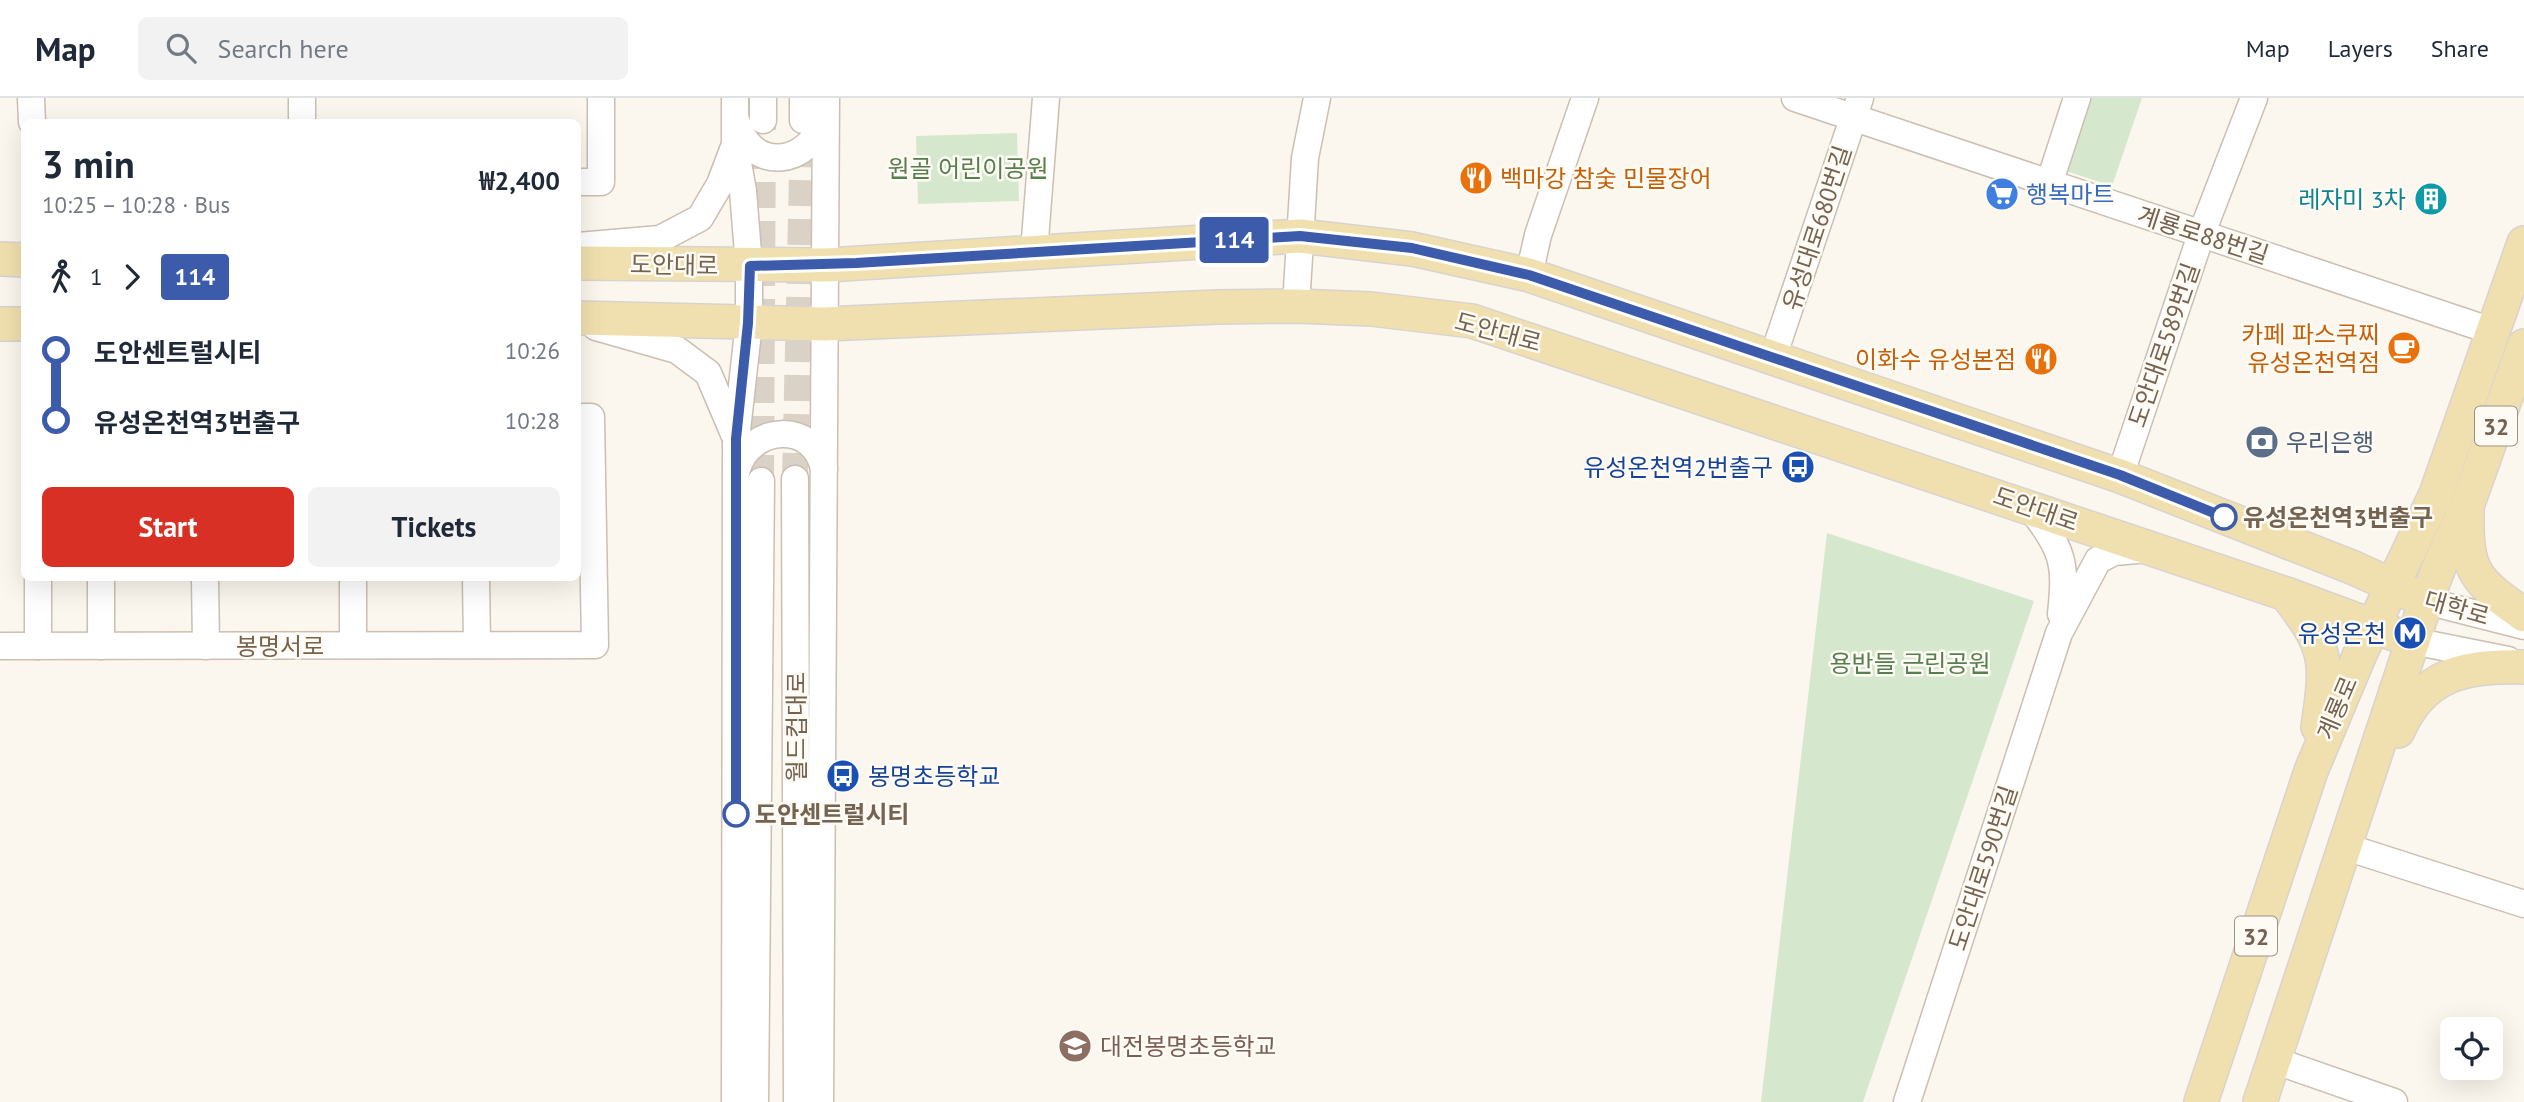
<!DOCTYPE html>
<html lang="en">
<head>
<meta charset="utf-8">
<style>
  :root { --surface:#fff; --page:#f2f2f3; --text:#1f2937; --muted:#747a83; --line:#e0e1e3; --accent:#d93025 }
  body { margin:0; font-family:"PT Sans","Noto Sans KR",sans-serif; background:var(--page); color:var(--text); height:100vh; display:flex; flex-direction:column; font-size:26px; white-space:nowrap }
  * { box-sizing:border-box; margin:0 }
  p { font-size:23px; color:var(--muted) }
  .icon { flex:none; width:38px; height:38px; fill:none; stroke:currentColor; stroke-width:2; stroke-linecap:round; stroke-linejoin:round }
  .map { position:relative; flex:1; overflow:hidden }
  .sheet { position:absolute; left:21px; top:21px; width:560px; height:462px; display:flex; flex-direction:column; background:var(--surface); border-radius:10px; box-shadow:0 7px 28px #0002 }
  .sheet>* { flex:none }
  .badge { padding:0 14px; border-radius:5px; font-size:24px; line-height:46px }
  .fabs { position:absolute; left:2440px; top:919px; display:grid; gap:14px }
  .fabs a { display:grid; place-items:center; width:63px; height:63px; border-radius:10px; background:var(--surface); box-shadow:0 7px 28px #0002; font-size:35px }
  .map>.badge { position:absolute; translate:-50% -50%; box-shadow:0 0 0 4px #fff }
  .legs { display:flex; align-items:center; gap:10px; height:77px; padding:0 21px; font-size:23px }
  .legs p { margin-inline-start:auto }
  .overview { display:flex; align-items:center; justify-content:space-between; height:119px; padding:0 21px }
  h1 { font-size:38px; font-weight:600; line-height:52px }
  .primary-button { display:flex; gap:14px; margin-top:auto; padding:14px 21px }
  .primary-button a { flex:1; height:80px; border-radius:10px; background:var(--accent); color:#fff; font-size:28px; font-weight:600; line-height:80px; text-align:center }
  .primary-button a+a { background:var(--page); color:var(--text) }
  ul { padding:0 21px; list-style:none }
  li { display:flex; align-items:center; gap:24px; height:70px; font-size:26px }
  li i { display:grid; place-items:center; width:10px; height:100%; margin:0 9px; background:currentColor }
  li i::after { content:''; width:18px; height:18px; margin:-9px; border:5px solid; border-radius:50%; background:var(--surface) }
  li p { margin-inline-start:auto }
  li:first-child i { background:linear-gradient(#0000 50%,currentColor 0) }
  li:last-child i { background:linear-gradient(currentColor 50%,#0000 0) }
  header { display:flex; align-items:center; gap:42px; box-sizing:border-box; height:98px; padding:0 35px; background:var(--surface); border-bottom:2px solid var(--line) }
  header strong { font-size:33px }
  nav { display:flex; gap:38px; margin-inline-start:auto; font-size:24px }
  .search { width:490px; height:63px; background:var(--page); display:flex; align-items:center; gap:18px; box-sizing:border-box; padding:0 24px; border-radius:10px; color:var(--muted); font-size:26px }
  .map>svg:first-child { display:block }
  .green { fill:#d5e8cd }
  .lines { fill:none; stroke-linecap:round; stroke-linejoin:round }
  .minor-tunnel { stroke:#dad2c7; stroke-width:26; stroke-dasharray:26 13; stroke-linecap:butt }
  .minor-casing { stroke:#cbbfb1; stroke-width:29 }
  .major-casing { stroke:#d8d3cf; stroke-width:36 }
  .minor { stroke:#fff; stroke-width:26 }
  .major { stroke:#f1e0af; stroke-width:33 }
  .line-1-casing { stroke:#fff; stroke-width:16 }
  .line-1 { stroke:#3d5bab; stroke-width:10 }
  .stop-1-dot { fill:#fff; stroke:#3d5bab; stroke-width:3.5 }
  .labels { text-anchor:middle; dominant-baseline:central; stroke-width:5; stroke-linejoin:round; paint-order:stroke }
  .shield { fill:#fefbf4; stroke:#9e9183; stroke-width:2 }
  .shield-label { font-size:23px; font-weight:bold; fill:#756352 }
  .park-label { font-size:24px; fill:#577e4f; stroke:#fefbf4 }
  .food-label { font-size:24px; fill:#c56008; stroke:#fefbf4; text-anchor:end }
  .shop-label { font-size:24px; fill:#366cbe; stroke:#fefbf4; text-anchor:start }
  .culture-label { font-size:24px; fill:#0d838f; stroke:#fefbf4; text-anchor:end }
  .street-label { font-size:24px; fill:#756352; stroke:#fefbf4 }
  .service-label { font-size:24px; fill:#4e5e75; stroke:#fefbf4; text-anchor:start }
  .transit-label { font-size:24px; fill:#164399; stroke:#fefbf4; text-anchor:end }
  .stop-label { font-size:24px; font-weight:bold; fill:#756352; stroke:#fefbf4; text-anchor:start }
  .education-label { font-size:24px; fill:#785e54; stroke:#fefbf4; text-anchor:start }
</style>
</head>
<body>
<header>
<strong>Map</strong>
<div class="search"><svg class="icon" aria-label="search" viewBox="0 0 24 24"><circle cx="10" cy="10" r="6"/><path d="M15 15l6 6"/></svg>Search here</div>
<nav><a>Map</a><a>Layers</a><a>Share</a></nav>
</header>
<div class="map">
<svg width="2524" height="1004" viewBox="0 0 2524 1004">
  <rect width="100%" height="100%" fill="#fbf7ee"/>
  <g class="green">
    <polygon points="2081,0 2142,0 2112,88 2069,74 2061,60"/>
    <polygon points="1017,35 1019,103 918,106 916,38"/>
    <polygon points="1827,435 2034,503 1863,1004 1761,1004"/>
  </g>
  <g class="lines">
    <g class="minor-tunnel">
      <polyline points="795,381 803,33"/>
      <polyline points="761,383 763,22"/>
    </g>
    <defs>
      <g id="minor">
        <polyline points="31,0 32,24"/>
        <polyline points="735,0 735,48 743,93 749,168 749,225 736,341 735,1004"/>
        <polyline points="763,0 763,22"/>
        <polyline points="803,0 803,22"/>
        <polyline points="1795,0 2492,233"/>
        <path d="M736,22C751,76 809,69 825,19"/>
        <polyline points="302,24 302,0"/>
        <polyline points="578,84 601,84 601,0"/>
        <polyline points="2049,86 2077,0"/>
        <polyline points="578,148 660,141 700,120 720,86 734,49"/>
        <polyline points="1034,154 1046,0"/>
        <polyline points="1529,177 1538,137 1585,0"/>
        <polyline points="1296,208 1305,60 1317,0"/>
        <polyline points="596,229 677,252 708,275 734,336"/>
        <polyline points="1773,259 1860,0"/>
        <path d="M737,371C750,327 814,322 824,371"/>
        <polyline points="2120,378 2201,137 2254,0"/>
        <polyline points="795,381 797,1004"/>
        <path d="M2030,409C2062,452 2067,462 2061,516"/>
        <polyline points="38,480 38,548"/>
        <polyline points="205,480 206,548"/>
        <polyline points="476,480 477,547"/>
        <polyline points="2426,503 2524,528"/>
        <polyline points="2413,543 2508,562"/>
        <polyline points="353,547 353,480"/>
        <polyline points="0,548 595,547 591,319 578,319"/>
        <polyline points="101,548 101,480"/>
        <polyline points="2343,748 2524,806"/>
        <polyline points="2273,962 2394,1004"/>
        <polyline points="755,1004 761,383"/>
        <polyline points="820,1004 826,0"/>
        <polyline points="1907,1004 2059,535 2098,462 2114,454 2148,451"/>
      </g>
      <g id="major">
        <polyline points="0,161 24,162"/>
        <polyline points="578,165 827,167 1300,138 1412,151 1529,177 2120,378 2354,470 2426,503"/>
        <polyline points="578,220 825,226 1217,209 1296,208 1371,211 1472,223 2286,496 2413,543"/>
        <polyline points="0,226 24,226"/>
        <path d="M2467,414C2466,476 2475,482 2524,517"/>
        <path d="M2286,496C2328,550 2328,561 2318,629"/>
        <path d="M2398,633C2423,575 2467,567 2524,569"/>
        <polyline points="2201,1004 2311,673 2360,556 2436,396 2524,145"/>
        <polyline points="2260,1004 2426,503 2441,464 2467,408 2524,248"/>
      </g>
    </defs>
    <use href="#minor" class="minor-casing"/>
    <use href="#major" class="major-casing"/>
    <use href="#minor" class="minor"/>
    <use href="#major" class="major"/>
  </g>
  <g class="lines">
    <defs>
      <polyline id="line-1" points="736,716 736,341 748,225 750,168 856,165 1300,138 1412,150 1529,177 2120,377 2224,419"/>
    </defs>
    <use href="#line-1" class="line-1-casing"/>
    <use href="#line-1" class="line-1"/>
  </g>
  <defs>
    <symbol id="restaurant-disc" viewBox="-11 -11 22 22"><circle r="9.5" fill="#e8710a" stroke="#fefbf4"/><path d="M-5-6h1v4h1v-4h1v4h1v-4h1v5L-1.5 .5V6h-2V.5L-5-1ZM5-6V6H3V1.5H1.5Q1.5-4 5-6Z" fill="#fff"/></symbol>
    <symbol id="supermarket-disc" viewBox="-11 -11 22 22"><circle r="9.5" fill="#3f7fe0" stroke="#fefbf4"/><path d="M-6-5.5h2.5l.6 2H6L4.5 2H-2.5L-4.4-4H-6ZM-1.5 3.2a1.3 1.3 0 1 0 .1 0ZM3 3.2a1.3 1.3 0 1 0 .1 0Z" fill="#fff"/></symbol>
    <symbol id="building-disc" viewBox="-11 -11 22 22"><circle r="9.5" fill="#0f9aa8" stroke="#fefbf4"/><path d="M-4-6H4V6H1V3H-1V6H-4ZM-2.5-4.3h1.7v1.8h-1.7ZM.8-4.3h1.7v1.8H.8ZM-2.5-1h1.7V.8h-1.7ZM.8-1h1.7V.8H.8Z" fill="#fff"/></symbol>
    <symbol id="cafe-disc" viewBox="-11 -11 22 22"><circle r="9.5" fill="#e8710a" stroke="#fefbf4"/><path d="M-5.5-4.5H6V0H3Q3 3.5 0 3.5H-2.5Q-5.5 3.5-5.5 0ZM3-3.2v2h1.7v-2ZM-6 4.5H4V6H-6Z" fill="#fff"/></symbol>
    <symbol id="bank-disc" viewBox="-11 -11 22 22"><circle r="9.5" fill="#5c6f8a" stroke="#fefbf4"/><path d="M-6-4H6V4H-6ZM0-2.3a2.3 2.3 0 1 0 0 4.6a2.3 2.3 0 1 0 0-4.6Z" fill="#fff"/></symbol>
    <symbol id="bus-disc" viewBox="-11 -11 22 22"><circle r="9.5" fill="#1a4fb4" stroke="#fefbf4"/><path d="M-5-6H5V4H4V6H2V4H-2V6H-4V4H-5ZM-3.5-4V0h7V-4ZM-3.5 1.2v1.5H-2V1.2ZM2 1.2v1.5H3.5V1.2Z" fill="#fff"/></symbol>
    <symbol id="metro-disc" viewBox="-11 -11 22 22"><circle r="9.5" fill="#1a4fb4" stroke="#fefbf4"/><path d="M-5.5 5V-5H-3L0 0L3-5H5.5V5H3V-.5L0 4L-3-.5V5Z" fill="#fff"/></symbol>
    <symbol id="school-disc" viewBox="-11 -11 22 22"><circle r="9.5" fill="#8d6e63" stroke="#fefbf4"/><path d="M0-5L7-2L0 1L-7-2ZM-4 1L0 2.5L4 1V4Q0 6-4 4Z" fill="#fff"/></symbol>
  </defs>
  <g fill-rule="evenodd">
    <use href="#restaurant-disc" x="1457" y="61" width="38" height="38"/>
    <use href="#supermarket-disc" x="1983" y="77" width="38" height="38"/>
    <use href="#building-disc" x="2412" y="82" width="38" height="38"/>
    <use href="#cafe-disc" x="2385" y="231" width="38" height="38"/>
    <use href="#restaurant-disc" x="2022" y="242" width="38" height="38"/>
    <use href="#bank-disc" x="2243" y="325" width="38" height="38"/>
    <use href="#bus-disc" x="1779" y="350" width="38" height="38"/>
    <use href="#metro-disc" x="2391" y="516" width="38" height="38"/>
    <use href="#bus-disc" x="824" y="659" width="38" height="38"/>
    <use href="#school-disc" x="1056" y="929" width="38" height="38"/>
  </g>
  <g class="stop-1-dot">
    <circle cx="2224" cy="419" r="12"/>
    <circle cx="736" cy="716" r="12"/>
  </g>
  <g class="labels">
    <g class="shield">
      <rect x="2475" y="308.5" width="42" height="39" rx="5"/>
      <rect x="2235" y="818.5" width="42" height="39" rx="5"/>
    </g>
    <g class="shield-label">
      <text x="2496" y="328">32</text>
      <text x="2256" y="838">32</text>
    </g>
    <g class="park-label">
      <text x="968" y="70">원골 어린이공원</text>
      <text x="1910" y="565">용반들 근린공원</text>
    </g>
    <g class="food-label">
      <text x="1500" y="80" text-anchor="start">백마강 참숯 민물장어</text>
      <text x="2380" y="236">카페 파스쿠찌<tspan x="2380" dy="28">유성온천역점</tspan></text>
      <text x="2016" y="261">이화수 유성본점</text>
    </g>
    <g class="shop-label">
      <text x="2026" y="96">행복마트</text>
    </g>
    <g class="culture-label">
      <text x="2406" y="101">레자미 3차</text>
    </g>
    <g class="street-label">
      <text transform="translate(1817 130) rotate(-72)">유성대로680번길</text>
      <text transform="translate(2203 137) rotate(18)">계룡로88번길</text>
      <text transform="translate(674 167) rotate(1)">도안대로</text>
      <text transform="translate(1498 234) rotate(15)">도안대로</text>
      <text transform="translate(2164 247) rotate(-71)">도안대로589번길</text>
      <text transform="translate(2036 411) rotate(19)">도안대로</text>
      <text transform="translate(2457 510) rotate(16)">대학로</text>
      <text x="280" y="548">봉명서로</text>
      <text transform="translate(2337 610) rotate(-67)">계룡로</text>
      <text transform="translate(796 629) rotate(-90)">월드컵대로</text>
      <text transform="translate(1983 770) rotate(-72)">도안대로590번길</text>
    </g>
    <g class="service-label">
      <text x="2286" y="344">우리은행</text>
    </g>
    <g class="transit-label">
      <text x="1773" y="369">유성온천역2번출구</text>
      <text x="2386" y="535">유성온천</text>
      <text x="868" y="678" text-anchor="start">봉명초등학교</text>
    </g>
    <g class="stop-label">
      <text x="2243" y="419">유성온천역3번출구</text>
      <text x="755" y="716">도안센트럴시티</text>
    </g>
    <g class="education-label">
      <text x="1100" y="948">대전봉명초등학교</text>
    </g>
  </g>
</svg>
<div class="fabs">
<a><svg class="icon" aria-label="locate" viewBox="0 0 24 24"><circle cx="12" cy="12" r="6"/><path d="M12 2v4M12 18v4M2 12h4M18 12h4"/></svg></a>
</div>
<b class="badge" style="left:1234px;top:142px;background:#3d5bab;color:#fff">114</b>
<section class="sheet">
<div class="overview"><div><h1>3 min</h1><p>10:25 – 10:28 · Bus</p></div><b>₩2,400</b></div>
<div class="legs"><svg class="icon" aria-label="walk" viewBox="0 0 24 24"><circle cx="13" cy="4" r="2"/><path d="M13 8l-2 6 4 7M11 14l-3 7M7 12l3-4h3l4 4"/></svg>1<svg class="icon" aria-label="forward" viewBox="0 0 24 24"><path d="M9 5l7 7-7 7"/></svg><b class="badge" style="background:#3d5bab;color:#fff">114</b></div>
<ul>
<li><i style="color:#3d5bab"></i><b>도안센트럴시티</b><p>10:26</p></li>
<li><i style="color:#3d5bab"></i><b>유성온천역3번출구</b><p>10:28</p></li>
</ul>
<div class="primary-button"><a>Start</a><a>Tickets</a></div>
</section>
</div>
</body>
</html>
